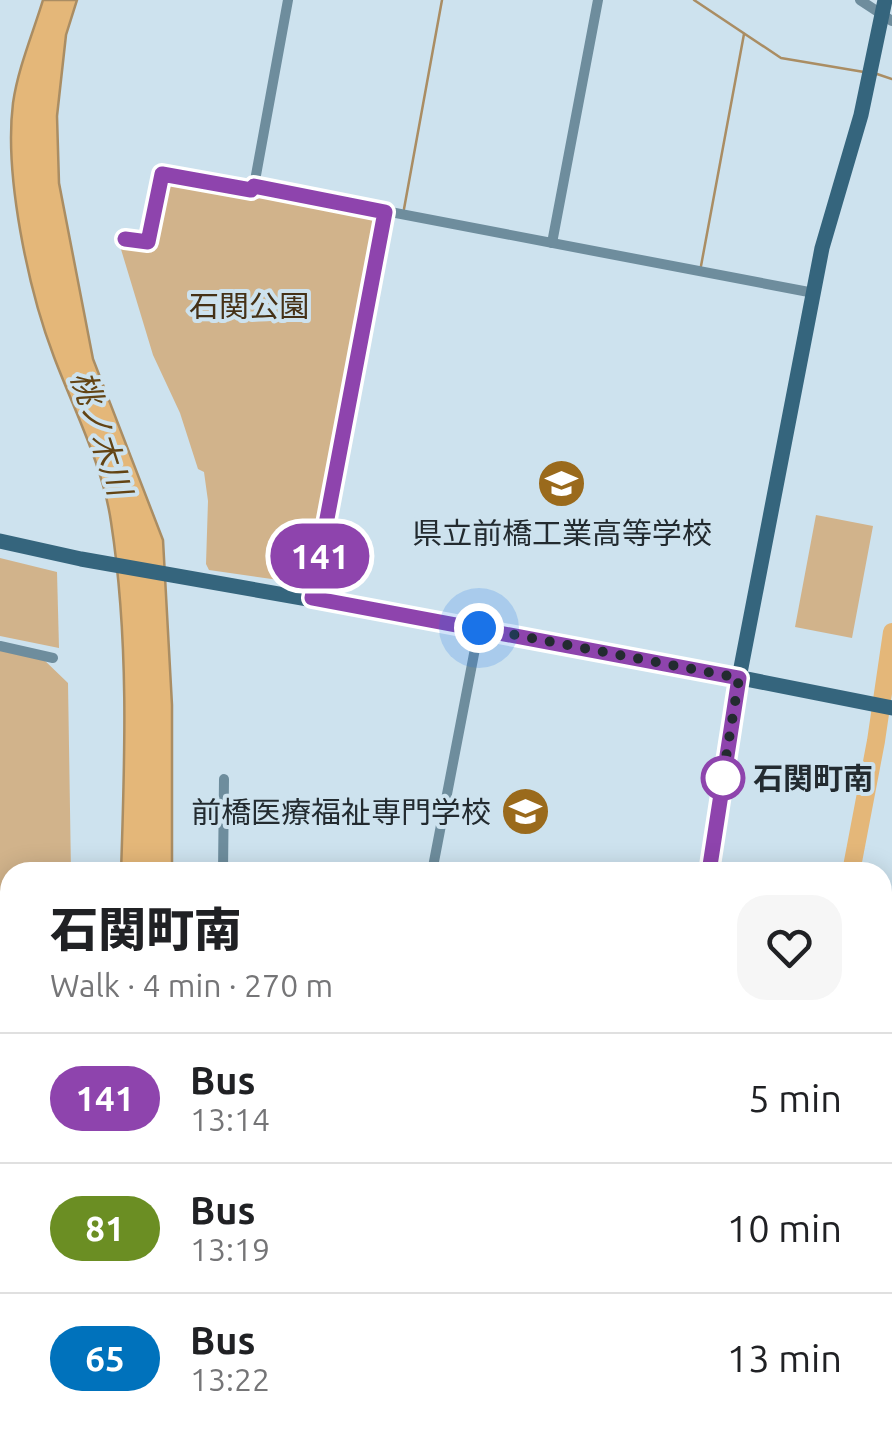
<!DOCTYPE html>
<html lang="en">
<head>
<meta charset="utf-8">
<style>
  :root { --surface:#fff; --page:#f6f6f6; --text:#202124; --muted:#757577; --line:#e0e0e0 }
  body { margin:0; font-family:Ubuntu,"Noto Sans JP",sans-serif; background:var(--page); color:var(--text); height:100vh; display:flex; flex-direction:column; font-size:38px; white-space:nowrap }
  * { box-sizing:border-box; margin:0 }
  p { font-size:32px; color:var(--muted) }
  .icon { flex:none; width:55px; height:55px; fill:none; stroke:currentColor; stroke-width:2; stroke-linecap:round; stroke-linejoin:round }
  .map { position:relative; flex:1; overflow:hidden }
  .drawer { position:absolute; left:0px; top:862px; width:892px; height:582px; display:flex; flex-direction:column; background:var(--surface); border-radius:30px 30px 0 0; box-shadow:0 5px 25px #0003 }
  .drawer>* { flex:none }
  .badge { padding:0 20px; border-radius:32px; font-size:35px; line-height:65px }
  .you { position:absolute; width:50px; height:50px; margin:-25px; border:8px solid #fff; border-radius:50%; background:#1a73e8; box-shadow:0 0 0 15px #1a73e833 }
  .map>.badge { position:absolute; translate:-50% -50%; box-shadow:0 0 0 5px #fff }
  .round { display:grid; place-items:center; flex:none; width:105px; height:105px; border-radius:30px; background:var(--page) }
  .summary { display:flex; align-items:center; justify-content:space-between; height:170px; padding:0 50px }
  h1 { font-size:48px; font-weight:800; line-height:75px }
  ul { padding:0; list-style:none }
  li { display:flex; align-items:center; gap:30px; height:130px; padding:0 50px; border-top:2px solid var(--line) }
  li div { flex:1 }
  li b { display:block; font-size:38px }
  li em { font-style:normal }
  li .badge { min-width:110px; font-weight:700; text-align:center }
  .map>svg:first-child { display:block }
  .green { fill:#d1b38b }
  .water { fill:#e4b779; stroke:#aa8d63; stroke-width:2.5 }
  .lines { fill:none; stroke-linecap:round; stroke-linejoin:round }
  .stream { stroke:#aa8d63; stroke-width:2.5 }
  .river { stroke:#e4b779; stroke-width:18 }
  .street { stroke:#6e8d9d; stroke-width:10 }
  .secondary { stroke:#35657d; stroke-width:15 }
  .line-casing { stroke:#fff; stroke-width:22 }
  .line { stroke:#8e44ad; stroke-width:15 }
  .walk { stroke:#232b30; stroke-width:10; stroke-dasharray:0 18 }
  .stop-dot { fill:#fff; stroke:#8e44ad; stroke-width:5 }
  .labels { text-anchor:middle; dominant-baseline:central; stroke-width:8; stroke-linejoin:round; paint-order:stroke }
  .park-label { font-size:30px; fill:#453116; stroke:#cde2ee }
  .poi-label { font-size:30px; fill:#232b30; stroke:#cde2ee }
  .stop-label { font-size:30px; font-weight:bold; fill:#232b30; stroke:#cde2ee; text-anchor:start }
  .water-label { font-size:32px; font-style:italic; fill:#634414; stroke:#cde2ee }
</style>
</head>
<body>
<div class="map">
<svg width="892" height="1444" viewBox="0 0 892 1444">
  <rect width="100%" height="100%" fill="#cde2ee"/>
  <g class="green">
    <polygon points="168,181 258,199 264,195 373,216 376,220 307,584 209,570 206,564 208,501 204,472 198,469 180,413 153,355 120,246 151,250 164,183"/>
    <polygon points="816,515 873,526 852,638 795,627"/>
    <polygon points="0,558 57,572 59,648 0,636"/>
    <polygon points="0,648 41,657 68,683 71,872 10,872 10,975 0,972"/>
  </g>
  <path class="water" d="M43,0H77L66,35L57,116L59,183L93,359L163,540L172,705V872H121C125,756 129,638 111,522C103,466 74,410 54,357C28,289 4,175 13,103C18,68 33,33 43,0Z"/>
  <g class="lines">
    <g class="stream">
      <polyline points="694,0 781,58 864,72"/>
      <polyline points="877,74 892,79"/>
      <polyline points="404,209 442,0"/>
      <polyline points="701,266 744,34"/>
      <polyline points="816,1435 816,1444"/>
    </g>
    <g class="river">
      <polyline points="851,872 876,741 892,632"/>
      <polyline points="845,1435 846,1444"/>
    </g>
    <g class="street">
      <polyline points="860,0 892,21"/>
      <polyline points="254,186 288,0"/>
      <polyline points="125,239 148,243 162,174 251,190 254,186 814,293"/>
      <polyline points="552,243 598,0"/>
      <polyline points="310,527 325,529"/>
      <polyline points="0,646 53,658"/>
      <polyline points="223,872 224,779"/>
      <polyline points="432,872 479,628"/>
      <polyline points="882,1192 892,1194"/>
    </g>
    <g class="secondary">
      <polyline points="0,541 81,559 636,657 892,708"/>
      <polyline points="312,598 385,212"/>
      <polyline points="709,872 739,678 822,248 861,115 885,0"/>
      <polyline points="730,1435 731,1444"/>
    </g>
  </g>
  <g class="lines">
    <defs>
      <polyline id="line" points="125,239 148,242 162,174 251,190 254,186 385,212 312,598 739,678 709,872"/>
    </defs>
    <use href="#line" class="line-casing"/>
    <use href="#line" class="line"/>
    <polyline class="walk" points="479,628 739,678 721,788 723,778"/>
  </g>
  <defs>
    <symbol id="school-disc" viewBox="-11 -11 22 22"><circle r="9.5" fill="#9a6a1c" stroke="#cde2ee"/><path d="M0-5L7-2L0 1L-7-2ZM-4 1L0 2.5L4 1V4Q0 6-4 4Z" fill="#fff"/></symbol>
    <symbol id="university-disc" viewBox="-11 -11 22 22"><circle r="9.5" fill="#9a6a1c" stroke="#cde2ee"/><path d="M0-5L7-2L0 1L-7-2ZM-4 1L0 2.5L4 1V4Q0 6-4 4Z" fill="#fff"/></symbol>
  </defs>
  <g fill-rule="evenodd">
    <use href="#school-disc" x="534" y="456" width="55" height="55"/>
    <use href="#university-disc" x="498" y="784" width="55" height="55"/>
  </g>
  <circle class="stop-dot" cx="723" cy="778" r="20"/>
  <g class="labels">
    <g class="park-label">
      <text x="249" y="306">石関公園</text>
    </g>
    <g class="poi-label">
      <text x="562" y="533">県立前橋工業高等学校</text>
      <text x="491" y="812" text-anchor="end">前橋医療福祉専門学校</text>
    </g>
    <g class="stop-label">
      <text x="753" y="778">石関町南</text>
    </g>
    <g class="water-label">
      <text transform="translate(102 433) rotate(72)">桃ノ木川</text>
    </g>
  </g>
</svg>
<div class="you" style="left:479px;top:628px"></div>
<b class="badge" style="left:320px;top:556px;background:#8e44ad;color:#fff">141</b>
<section class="drawer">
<div class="summary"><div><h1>石関町南</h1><p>Walk · 4 min · 270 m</p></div><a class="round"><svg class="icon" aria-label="heart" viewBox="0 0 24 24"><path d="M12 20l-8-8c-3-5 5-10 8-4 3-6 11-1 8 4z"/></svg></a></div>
<ul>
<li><span class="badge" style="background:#8e44ad;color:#fff">141</span><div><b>Bus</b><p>13:14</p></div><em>5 min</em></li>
<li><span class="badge" style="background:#6b8e23;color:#fff">81</span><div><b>Bus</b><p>13:19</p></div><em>10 min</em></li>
<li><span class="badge" style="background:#0072bc;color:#fff">65</span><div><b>Bus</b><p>13:22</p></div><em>13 min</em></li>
</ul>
</section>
</div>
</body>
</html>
